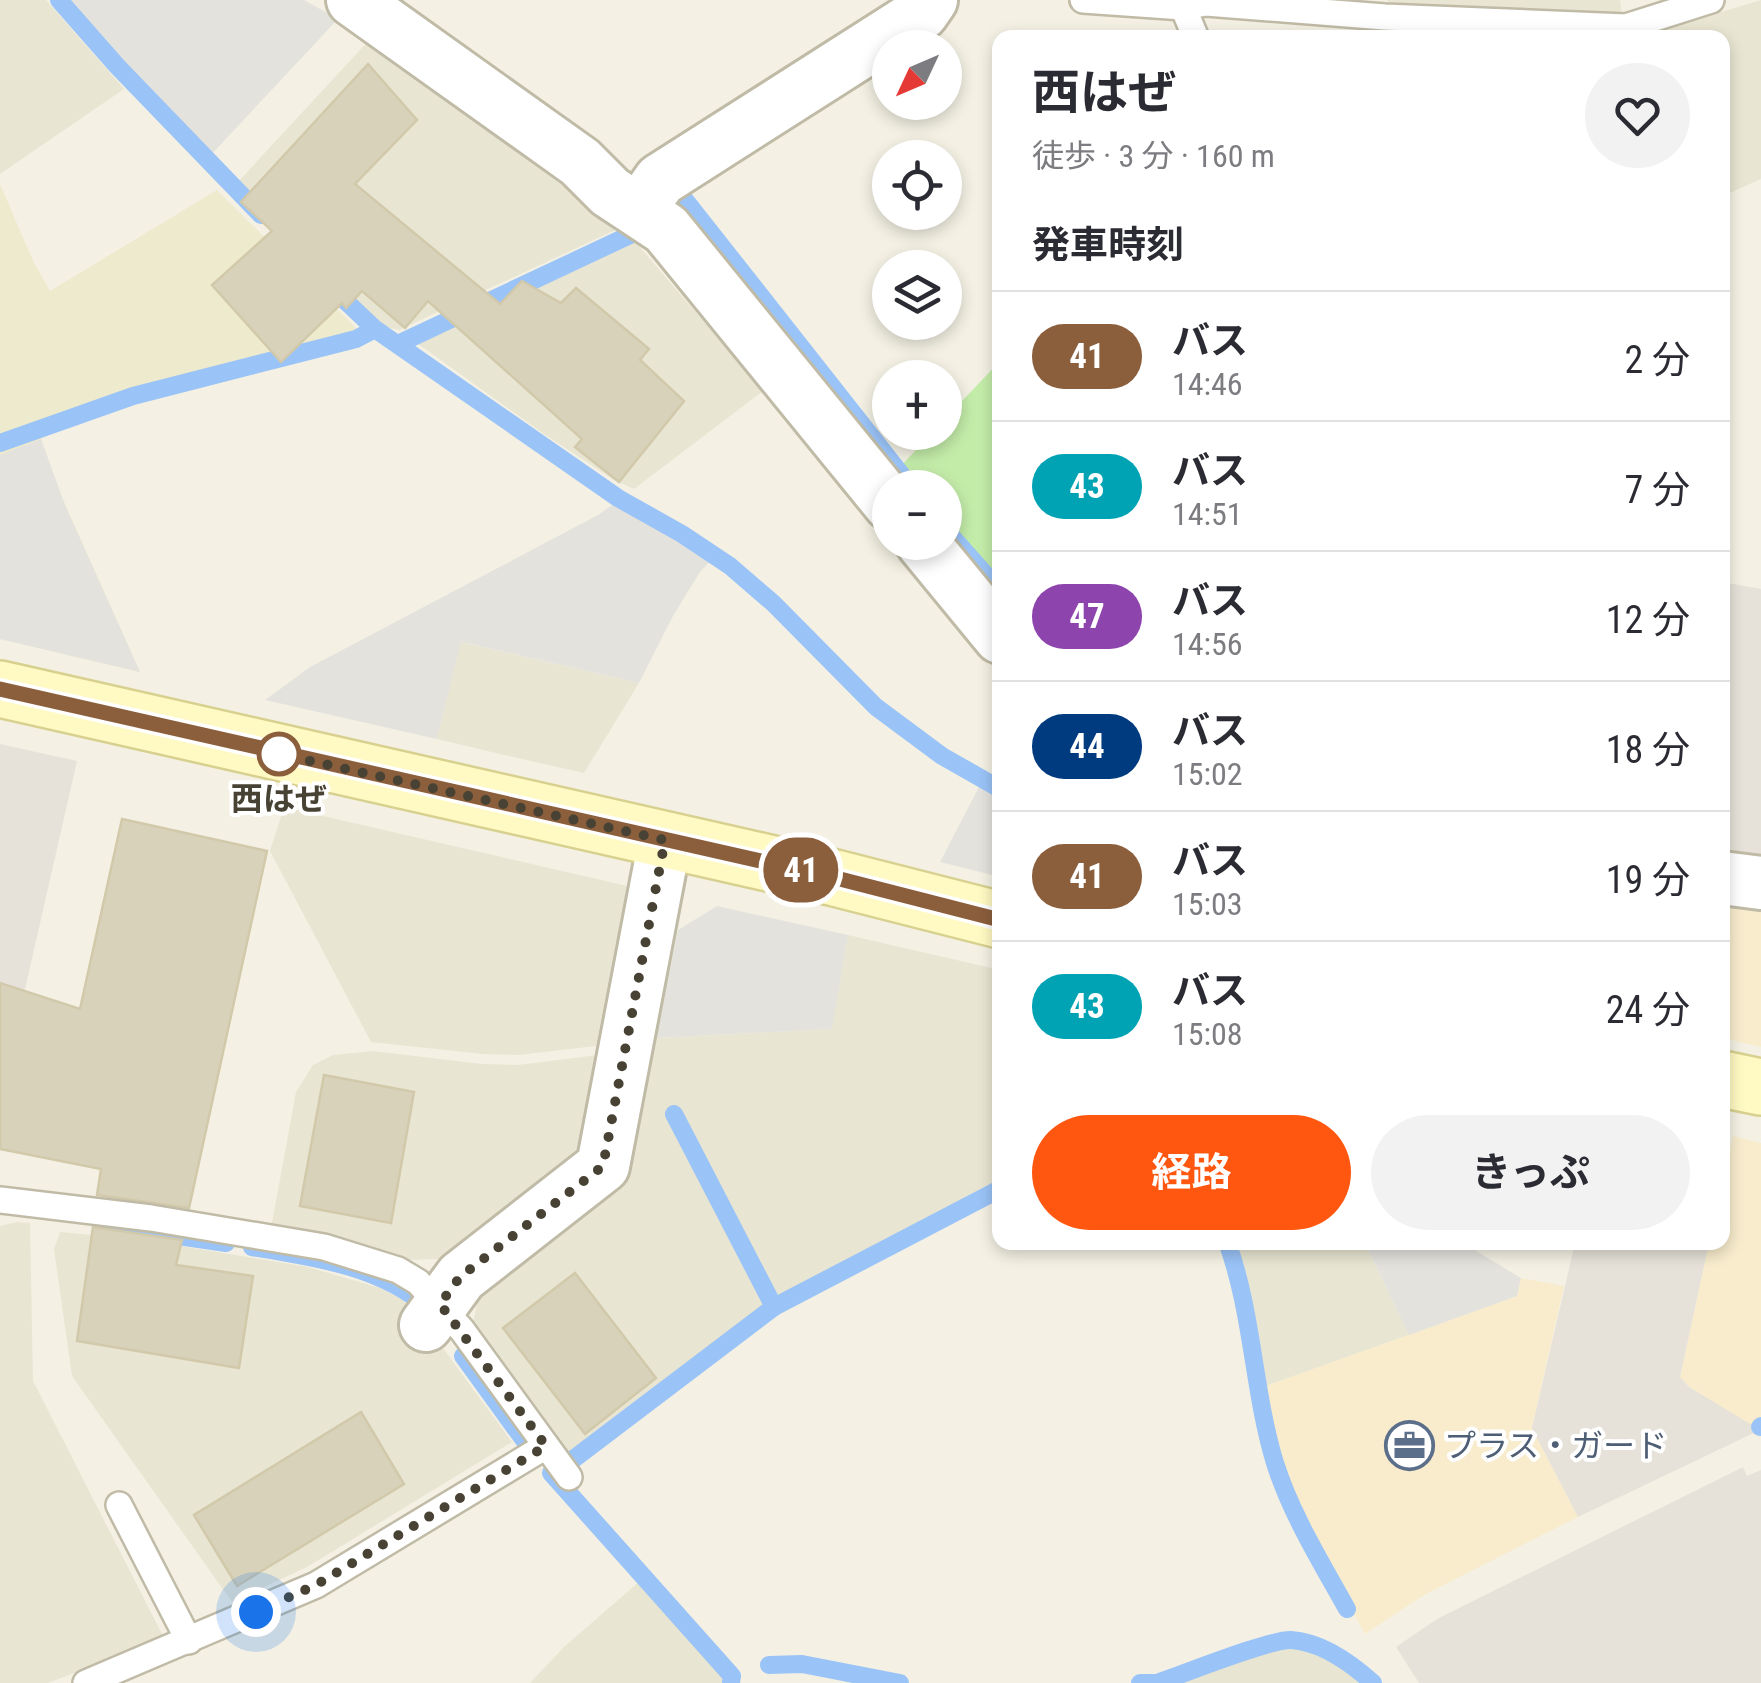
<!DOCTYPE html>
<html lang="ja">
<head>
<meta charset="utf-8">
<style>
  :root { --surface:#fff; --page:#f2f2f3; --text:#2b2b33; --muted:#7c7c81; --line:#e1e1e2; --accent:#ff5710 }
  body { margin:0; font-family:"Roboto Condensed","Noto Sans JP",sans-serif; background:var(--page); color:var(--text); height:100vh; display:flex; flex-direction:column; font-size:38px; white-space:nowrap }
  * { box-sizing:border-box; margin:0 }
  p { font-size:32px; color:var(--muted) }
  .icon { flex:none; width:55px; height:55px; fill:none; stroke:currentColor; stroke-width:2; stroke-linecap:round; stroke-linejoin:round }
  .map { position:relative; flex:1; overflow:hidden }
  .sheet { position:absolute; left:992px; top:30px; width:738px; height:1220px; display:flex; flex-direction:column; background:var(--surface); border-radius:20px; box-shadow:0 5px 15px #0003 }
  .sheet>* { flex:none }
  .badge { padding:0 20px; border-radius:32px; font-size:35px; line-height:65px }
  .needle { width:65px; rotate:226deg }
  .buttons { position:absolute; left:872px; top:30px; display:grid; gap:20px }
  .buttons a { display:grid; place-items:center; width:90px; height:90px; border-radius:50%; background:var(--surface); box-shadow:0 5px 15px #0003; font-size:50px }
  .you { position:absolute; width:50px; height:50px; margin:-25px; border:8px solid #fff; border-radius:50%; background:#1a73e8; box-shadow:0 0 0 15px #1a73e833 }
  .map>.badge { position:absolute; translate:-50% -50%; box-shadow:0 0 0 5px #fff }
  h2 { padding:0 40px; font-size:38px; line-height:90px }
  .round { display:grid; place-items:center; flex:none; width:105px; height:105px; border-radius:52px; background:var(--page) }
  .head { display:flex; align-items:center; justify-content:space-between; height:170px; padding:0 40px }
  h1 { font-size:48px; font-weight:700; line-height:75px }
  .action { display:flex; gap:20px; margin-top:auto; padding:20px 40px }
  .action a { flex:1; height:115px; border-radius:60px; background:var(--accent); color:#fff; font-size:40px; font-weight:700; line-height:115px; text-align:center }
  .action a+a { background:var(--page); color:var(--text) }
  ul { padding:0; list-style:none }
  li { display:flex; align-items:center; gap:30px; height:130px; padding:0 40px; border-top:2px solid var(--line) }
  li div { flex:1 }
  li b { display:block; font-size:38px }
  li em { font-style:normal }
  li .badge { min-width:110px; font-weight:700; text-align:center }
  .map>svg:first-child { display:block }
  .residential { fill:#e8e5d2 }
  .commercial { fill:#f8eccd }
  .industrial { fill:#e6e2d9 }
  .education { fill:#eeeacd }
  .green { fill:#c4eca9 }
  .parking { fill:#e4e2dd }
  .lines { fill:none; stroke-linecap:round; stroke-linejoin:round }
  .stream { stroke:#9ac3f7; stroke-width:18 }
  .building { fill:#d9d2bb; stroke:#d2c9ab; stroke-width:2.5 }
  .lane-casing { stroke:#c0bba6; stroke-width:30 }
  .street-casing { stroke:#c0bba6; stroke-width:58 }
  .secondary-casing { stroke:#d8d08f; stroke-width:60 }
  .lane { stroke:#fff; stroke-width:25 }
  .street { stroke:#fff; stroke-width:52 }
  .secondary { stroke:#fff9c3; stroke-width:55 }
  .line-casing { stroke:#fff; stroke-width:22 }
  .line { stroke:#8b5e3c; stroke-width:15 }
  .walk { stroke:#474233; stroke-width:10; stroke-dasharray:0 18 }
  .stop-dot { fill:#fff; stroke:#8b5e3c; stroke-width:5 }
  .labels { text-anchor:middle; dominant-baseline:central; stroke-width:8; stroke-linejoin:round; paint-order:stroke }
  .stop-label { font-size:32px; font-weight:bold; fill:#474233; stroke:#fff }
  .service-label { font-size:32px; fill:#4e5e75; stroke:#fff; text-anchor:start }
</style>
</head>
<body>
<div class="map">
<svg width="1761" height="1683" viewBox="0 0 1761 1683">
  <rect width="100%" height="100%" fill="#f4f1e4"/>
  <g class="residential">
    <polygon points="0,0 46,0 124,89 0,174"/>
    <polygon points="1387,0 1620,0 1622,17 1388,2"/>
    <polygon points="1761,0 1761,179 1723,196 1722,38 1640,37"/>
    <polygon points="372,37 449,92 622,227 399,330 377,325 236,184"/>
    <polygon points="633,239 763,391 634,489 614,480 544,434 414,341"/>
    <polygon points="460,642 639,683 584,773 500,754 437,739"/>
    <polygon points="284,807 627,886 596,1046 518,1055 483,1054 371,1042 270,851"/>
    <polygon points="848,935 1000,970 1000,1186 774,1302 676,1114 672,1116 770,1306 572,1457 473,1324 478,1297 627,1181 656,1038 831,1029"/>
    <polygon points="373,1051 482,1064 518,1065 598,1055 577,1151 438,1259 408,1260 398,1254 334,1235 272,1223 296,1092 313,1065 333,1055"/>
    <polygon points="18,1222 30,1223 33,1381 165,1640 104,1668 100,1663 48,1683 0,1683 0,1226"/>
    <polygon points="60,1232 145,1240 308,1267 380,1288 403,1300 420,1317 512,1442 307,1567 232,1602 72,1376 54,1249"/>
    <polygon points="1231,1243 1365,1243 1409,1335 1263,1387 1245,1283 1237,1251"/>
    <polygon points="640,1581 729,1678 728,1683 530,1683 564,1647"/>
    <polygon points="1296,1644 1344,1667 1365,1683 1171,1683 1282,1646"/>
  </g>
  <g class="commercial">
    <polygon points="1723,904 1761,908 1761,1047 1723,1038"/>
    <polygon points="1733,1136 1761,1143 1761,1424 1754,1427 1689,1387 1680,1377 1709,1243 1722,1242 1723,1182"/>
    <polygon points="1521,1278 1564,1286 1532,1428 1578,1517 1424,1595 1365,1634 1323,1557 1281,1464 1263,1387 1517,1296"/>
  </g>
  <g class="industrial">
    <polygon points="1722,582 1761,589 1761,865 1723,861"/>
    <polygon points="0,744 77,761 0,1099"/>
    <polygon points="1575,1243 1709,1243 1680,1377 1689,1387 1760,1430 1578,1517 1532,1428"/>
    <polygon points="1743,1467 1747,1476 1761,1470 1761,1683 1419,1683 1396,1647 1437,1619"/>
  </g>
  <polygon class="education" points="0,184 34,263 50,291 217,190 361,333 107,400 66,414 41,439 56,484 140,672 0,639"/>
  <polygon class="green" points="1000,361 1000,587 945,525 945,488 915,487 899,468 932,433 945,432 945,419"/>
  <g class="parking">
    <polygon points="65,0 304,0 338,19 209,157"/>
    <polygon points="41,439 65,505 140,672 0,639 0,455"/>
    <polygon points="615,503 679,537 711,560 700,572 673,616 639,683 461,642 437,739 265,700 310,667 598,515"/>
    <polygon points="980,785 1000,795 1000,877 940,862"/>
    <polygon points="717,906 848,935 832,1029 656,1038 678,930"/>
    <polygon points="1365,1243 1463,1243 1521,1278 1517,1296 1409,1335"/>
  </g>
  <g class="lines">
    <g class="stream">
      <polyline points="59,0 117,66 261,215"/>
      <polyline points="678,191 912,488"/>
      <polyline points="335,291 375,329 618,498 682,534 730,566 773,603 876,707 942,756 1000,789"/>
      <polyline points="398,344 632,234"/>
      <polyline points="0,443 133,396 356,339 375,329"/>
      <polyline points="945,529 1000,591"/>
      <polyline points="674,1114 774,1307"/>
      <polyline points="110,1226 226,1243"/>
      <path d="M1227,1242C1253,1313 1253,1391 1275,1463C1291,1514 1321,1562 1347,1609"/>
      <path d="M252,1247C312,1257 381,1266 428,1308"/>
      <polyline points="463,1356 529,1447"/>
      <polyline points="1760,1427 1761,1426"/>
      <polyline points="571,1461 774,1307 1000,1189"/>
      <polyline points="551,1473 732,1676 731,1683"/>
      <polyline points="769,1665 802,1664 900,1683"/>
      <path d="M1140,1683H1157C1184,1674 1270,1639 1291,1640C1321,1642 1352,1664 1373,1683"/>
    </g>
  </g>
  <g class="building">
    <polygon points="368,64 417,120 355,184 500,304 522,281 561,303 576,288 649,349 640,360 684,401 619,482 575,447 582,439 428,301 405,328 362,291 346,308 342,303 281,362 212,285 272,231 241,202"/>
    <polygon points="122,819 267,851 189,1208 97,1195 101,1169 0,1149 0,983 80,1009"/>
    <polygon points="324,1075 414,1092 391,1223 300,1206"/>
    <polygon points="93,1227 182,1240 176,1265 253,1276 239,1368 77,1341"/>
    <polygon points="575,1273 656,1378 585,1434 503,1328"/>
    <polygon points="361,1412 404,1484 237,1586 194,1515"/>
  </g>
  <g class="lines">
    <defs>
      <g id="lane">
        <polyline points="1083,0 1183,7 1206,3 1385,17 1626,27 1711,0"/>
        <polyline points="1183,7 1196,38"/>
        <polyline points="0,1200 151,1218 324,1247 398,1270 418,1282 462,1330 569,1477"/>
        <polyline points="119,1505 189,1641"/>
        <polyline points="86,1683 316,1585 546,1446"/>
      </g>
      <g id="street">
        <polyline points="353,0 580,162 610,192 666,229 890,504"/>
        <polyline points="639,210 660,180 922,13 931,0"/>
        <polyline points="922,542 1000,637"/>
        <polyline points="1722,878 1761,883"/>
        <polyline points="426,1325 461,1277 603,1166 665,840"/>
      </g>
      <g id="secondary">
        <polyline points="0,689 835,878 1000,920"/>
        <polyline points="1722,1079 1761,1087"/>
      </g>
    </defs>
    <use href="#lane" class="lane-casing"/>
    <use href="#street" class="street-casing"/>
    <use href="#secondary" class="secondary-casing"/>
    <use href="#lane" class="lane"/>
    <use href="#street" class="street"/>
    <use href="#secondary" class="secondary"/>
  </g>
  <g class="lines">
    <defs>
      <polyline id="line" points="0,689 836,878 1000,920"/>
    </defs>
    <use href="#line" class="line-casing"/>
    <use href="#line" class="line"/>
    <polyline class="walk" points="256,1612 316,1585 546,1446 440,1304 460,1277 603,1166 665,840 279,754"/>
  </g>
  <defs>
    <symbol id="office-ring" viewBox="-11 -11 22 22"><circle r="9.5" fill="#fff" stroke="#5c6f8a" stroke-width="1.5"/><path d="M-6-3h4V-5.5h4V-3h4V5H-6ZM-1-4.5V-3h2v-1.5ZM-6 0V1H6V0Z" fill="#5c6f8a"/></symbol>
  </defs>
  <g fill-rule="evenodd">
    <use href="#office-ring" x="1382" y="1418" width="55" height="55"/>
  </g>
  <circle class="stop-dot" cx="279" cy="754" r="20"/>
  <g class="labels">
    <g class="stop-label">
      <text x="279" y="799">西はぜ</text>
    </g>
    <g class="service-label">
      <text x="1444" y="1446">プラス・ガード</text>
    </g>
  </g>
</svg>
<div class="buttons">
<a><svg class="needle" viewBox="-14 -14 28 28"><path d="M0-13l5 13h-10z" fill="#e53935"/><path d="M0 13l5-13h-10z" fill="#7c7c81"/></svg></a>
<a><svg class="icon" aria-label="locate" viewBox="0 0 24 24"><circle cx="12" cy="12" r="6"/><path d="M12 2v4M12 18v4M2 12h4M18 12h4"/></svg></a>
<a><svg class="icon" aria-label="layers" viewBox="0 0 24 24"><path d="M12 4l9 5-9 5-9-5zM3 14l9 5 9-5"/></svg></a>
<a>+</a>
<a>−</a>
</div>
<div class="you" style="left:256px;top:1612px"></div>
<b class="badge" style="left:801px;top:870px;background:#8b5e3c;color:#fff">41</b>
<section class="sheet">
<div class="head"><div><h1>西はぜ</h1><p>徒歩 · 3 分 · 160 m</p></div><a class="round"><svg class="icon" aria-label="heart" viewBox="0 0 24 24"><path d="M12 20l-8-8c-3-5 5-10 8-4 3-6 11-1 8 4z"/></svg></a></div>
<h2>発車時刻</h2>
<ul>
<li><span class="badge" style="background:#8b5e3c;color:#fff">41</span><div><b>バス</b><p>14:46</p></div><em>2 分</em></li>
<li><span class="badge" style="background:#00a3b4;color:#fff">43</span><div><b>バス</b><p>14:51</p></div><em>7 分</em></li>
<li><span class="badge" style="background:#8e44ad;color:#fff">47</span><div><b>バス</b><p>14:56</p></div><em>12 分</em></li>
<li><span class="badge" style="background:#003b80;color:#fff">44</span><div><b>バス</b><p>15:02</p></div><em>18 分</em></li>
<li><span class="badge" style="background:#8b5e3c;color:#fff">41</span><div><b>バス</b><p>15:03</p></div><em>19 分</em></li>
<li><span class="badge" style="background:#00a3b4;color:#fff">43</span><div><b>バス</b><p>15:08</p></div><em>24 分</em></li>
</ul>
<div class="action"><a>経路</a><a>きっぷ</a></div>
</section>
</div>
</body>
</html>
